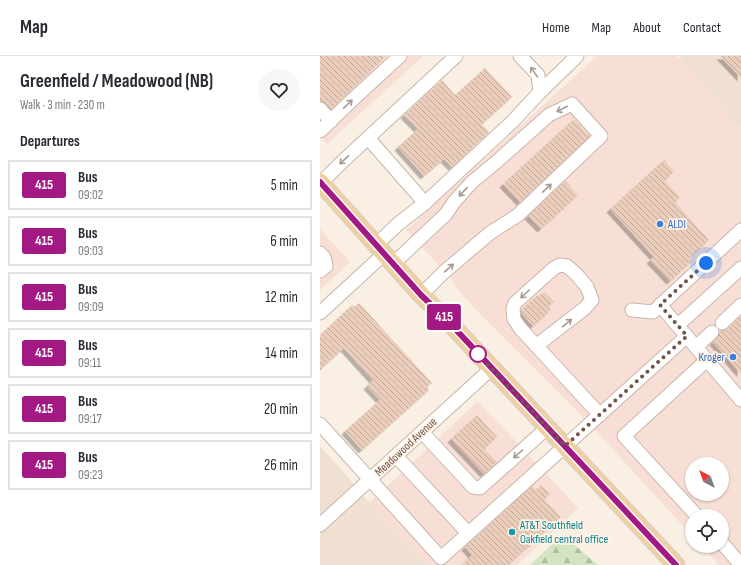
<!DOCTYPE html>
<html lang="en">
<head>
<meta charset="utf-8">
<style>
  :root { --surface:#fff; --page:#f7f7f7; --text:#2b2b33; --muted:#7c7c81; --line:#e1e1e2 }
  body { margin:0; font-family:"Sofia Sans Condensed",sans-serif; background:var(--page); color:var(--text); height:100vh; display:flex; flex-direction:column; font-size:15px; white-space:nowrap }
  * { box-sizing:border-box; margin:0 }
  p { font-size:13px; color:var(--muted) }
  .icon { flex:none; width:22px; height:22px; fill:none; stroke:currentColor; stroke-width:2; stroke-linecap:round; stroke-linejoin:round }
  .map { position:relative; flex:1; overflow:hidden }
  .sheet { display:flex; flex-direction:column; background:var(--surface); width:320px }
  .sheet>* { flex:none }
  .badge { padding:0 8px; border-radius:3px; font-size:14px; line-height:26px }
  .needle { width:26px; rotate:319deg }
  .tools { position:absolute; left:365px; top:401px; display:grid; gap:8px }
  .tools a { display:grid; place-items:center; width:44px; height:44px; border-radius:50%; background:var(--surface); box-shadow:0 1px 3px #0004; font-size:20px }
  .you { position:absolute; width:20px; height:20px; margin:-10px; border:3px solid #fff; border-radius:50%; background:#1a73e8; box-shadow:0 0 0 6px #1a73e833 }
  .map>.badge { position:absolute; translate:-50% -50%; box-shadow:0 0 0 2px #fff }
  h2 { padding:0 20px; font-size:15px; line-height:36px }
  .round { display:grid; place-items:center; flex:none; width:42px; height:42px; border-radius:21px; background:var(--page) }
  .head { display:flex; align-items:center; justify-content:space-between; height:68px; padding:0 20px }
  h1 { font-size:19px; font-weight:700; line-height:30px }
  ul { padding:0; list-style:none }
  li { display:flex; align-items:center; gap:12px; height:50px; margin:0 8px 6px; padding:0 12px; border:2px solid var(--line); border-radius:0px }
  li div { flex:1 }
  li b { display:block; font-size:15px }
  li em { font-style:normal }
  li .badge { min-width:44px; font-weight:700; text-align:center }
  header { display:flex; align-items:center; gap:24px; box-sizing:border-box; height:56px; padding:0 20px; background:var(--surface); border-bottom:1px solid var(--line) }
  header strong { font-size:19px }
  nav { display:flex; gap:22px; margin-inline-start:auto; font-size:14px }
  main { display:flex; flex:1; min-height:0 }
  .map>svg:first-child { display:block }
  .residential { fill:#f0e0d1 }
  .commercial { fill:#f8dfd6; fill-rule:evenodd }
  .forest { fill:url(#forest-firs) }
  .building { fill:url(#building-back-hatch); filter:url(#shadow) }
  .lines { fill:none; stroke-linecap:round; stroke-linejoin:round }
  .minor-casing { stroke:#c8b6aa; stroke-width:15 }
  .major-casing { stroke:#d6d0cd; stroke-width:19 }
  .minor { stroke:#fff; stroke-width:13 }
  .major { stroke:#f1cfa1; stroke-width:17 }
  .oneway { stroke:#a79a93 }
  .line-casing { stroke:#fff; stroke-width:9 }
  .line { stroke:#a31984; stroke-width:6 }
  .walk { stroke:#6d564b; stroke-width:4; stroke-dasharray:0 7.2 }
  .shop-dot { fill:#3f7fe0; stroke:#fdf3e7; stroke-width:1.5 }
  .stop-dot { fill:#fff; stroke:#a31984; stroke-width:2 }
  .culture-dot { fill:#0f9aa8; stroke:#fdf3e7; stroke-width:1.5 }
  .labels { text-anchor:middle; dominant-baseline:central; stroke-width:3.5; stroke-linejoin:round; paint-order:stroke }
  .shop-label { font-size:12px; fill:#366cbe; stroke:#fdf3e7; text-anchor:start }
  .street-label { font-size:12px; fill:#6d564b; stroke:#fdf3e7 }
  .culture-label { font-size:12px; fill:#0d838f; stroke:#fdf3e7; text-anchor:start }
</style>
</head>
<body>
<header>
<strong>Map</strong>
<nav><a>Home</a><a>Map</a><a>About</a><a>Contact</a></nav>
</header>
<main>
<section class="sheet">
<div class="head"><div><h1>Greenfield / Meadowood (NB)</h1><p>Walk · 3 min · 230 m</p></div><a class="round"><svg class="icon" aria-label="heart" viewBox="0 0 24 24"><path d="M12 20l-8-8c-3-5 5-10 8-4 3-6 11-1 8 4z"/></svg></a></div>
<h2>Departures</h2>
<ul>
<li><span class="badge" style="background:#a31984;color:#fff">415</span><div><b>Bus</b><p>09:02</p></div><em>5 min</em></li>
<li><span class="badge" style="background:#a31984;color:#fff">415</span><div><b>Bus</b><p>09:03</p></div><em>6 min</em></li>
<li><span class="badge" style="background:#a31984;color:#fff">415</span><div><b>Bus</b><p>09:09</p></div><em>12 min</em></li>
<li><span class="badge" style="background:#a31984;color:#fff">415</span><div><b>Bus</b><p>09:11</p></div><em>14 min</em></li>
<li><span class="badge" style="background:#a31984;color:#fff">415</span><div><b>Bus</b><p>09:17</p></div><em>20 min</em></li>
<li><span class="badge" style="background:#a31984;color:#fff">415</span><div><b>Bus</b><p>09:23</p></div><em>26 min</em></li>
</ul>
</section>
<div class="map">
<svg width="421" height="509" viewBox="0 0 421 509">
  <defs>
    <pattern id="forest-firs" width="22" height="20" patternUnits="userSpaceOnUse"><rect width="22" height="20" fill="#d2e4c2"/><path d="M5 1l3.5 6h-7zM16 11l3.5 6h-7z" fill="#afbca0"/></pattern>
    <pattern id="building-back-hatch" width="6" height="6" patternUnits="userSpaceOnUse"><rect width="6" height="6" fill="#ebcdbc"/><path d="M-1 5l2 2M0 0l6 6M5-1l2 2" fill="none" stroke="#c3a99b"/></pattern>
    <filter id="shadow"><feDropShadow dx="-3.5" dy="3.5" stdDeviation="0" flood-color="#0004"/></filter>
  </defs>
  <rect width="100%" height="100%" fill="#f9efe2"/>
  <g class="residential">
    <polygon points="362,0 421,0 421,72 359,3"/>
    <polygon points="0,390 27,420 49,447 107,509 0,509"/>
  </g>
  <g class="commercial">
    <polygon points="0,0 103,0 7,88 0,80"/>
    <path d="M277,0H357L421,72V509H399L382,490H402V460H372V480L265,363L158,256L138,234L133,225L86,174ZM372,408H402V438H372Z"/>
    <polygon points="0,173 30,206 0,234"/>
    <polygon points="158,345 258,452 197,509 107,509 49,447"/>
  </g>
  <polygon class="forest" points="238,483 251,486 278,509 210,509"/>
  <g class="building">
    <polygon points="0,0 66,0 11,53 0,44"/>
    <polygon points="400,0 421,0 421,22"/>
    <polygon points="165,12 192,41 162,68 169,76 132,111 124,103 104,120 78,91 98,73 84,59 122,24 135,39"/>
    <polygon points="254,63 270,80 200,146 183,128"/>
    <polygon points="344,104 354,115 345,125 360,141 355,146 389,184 369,202 372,205 350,225 330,204 334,201 290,153"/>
    <polygon points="245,125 258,139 221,173 208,160"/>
    <polygon points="224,236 234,246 228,251 231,254 213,270 201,257 201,254 218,239 219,240"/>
    <polygon points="39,247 112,327 107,331 109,334 42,394 25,375 60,344 47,330 53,324 24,292 0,314 0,279 32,249 34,251"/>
    <polygon points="421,260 421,318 393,286 400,279 400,275 407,273"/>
    <polygon points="157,359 177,381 164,393 177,406 164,418 131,383"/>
    <polygon points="221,429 230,438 224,443 241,461 188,509 142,509 152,499 145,491 212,430 216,434"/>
  </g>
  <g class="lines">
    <defs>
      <g id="minor">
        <polyline points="200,0 218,19 220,36"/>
        <polyline points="0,53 11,65"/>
        <polyline points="0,75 30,46 80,0"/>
        <polyline points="48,82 105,147"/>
        <polyline points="0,128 22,106 136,0"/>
        <polyline points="55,190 78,168 105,147 193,65 220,36 257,0"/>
        <polyline points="0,197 4,201 6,210 0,215"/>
        <polyline points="73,208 126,158 134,146 152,126 174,108 229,59 252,48 281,80 198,159 170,177 124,216 101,239"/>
        <polyline points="340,249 421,344"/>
        <polyline points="312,254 333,256 421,174"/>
        <polyline points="0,257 64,198"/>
        <polyline points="402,267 421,249"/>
        <polyline points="358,269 421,212"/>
        <polyline points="216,290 265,252 272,244 267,231 257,219 247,210 240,209 234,212 195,247 193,253 194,263 200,272 280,359"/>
        <polyline points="376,291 392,276"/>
        <polyline points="0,368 121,502 367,280"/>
        <polyline points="102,376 153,431 160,432 227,372"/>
        <polyline points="76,400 148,477"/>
        <polyline points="377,460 304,380 387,304"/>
        <polyline points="0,469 172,312"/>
        <polyline points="402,487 421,509"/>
      </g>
      <polyline id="major" points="0,126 101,239 125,262 356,509"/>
    </defs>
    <use href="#minor" class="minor-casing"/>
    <use href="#major" class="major-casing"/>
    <use href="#minor" class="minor"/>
    <use href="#major" class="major"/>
  </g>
  <defs><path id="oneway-shaft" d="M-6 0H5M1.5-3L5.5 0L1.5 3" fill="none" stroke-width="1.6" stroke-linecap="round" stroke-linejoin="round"/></defs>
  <g class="oneway">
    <use href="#oneway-shaft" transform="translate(214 16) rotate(-125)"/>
    <use href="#oneway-shaft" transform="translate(28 48) rotate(-44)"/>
    <use href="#oneway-shaft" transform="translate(242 53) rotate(153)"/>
    <use href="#oneway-shaft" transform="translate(24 104) rotate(137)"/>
    <use href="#oneway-shaft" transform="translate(227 132) rotate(-43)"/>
    <use href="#oneway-shaft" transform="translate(143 136) rotate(133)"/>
    <use href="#oneway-shaft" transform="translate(129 212) rotate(-41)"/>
    <use href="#oneway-shaft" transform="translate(205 238) rotate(138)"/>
    <use href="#oneway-shaft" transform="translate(247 267) rotate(-39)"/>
    <use href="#oneway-shaft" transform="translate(198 398) rotate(138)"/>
  </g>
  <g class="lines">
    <defs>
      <polyline id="line" points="0,126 101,239 125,262 356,509"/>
    </defs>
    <use href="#line" class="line-casing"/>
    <use href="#line" class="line"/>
    <polyline class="walk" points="158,298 245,390 367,280 340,249 386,207"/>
  </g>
  <g class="shop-dot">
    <circle cx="340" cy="168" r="4"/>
    <circle cx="413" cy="301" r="4"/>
  </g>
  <circle class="stop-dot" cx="158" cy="298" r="8"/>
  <circle class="culture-dot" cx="192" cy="476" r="4"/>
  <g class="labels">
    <g class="shop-label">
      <text x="348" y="168">ALDI</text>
      <text x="405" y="301" text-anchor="end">Kroger</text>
    </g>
    <g class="street-label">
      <text transform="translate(86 391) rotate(-43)">Meadowood Avenue</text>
    </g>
    <g class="culture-label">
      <text x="200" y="469">AT&amp;T Southfield<tspan x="200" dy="14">Oakfield central office</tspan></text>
    </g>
  </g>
</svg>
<div class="tools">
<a><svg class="needle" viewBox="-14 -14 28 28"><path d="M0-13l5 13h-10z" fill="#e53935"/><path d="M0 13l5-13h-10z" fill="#7c7c81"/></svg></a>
<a><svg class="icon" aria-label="locate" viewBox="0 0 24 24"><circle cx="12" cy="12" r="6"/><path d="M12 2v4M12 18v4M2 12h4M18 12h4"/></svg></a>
</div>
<div class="you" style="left:386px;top:207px"></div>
<b class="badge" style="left:124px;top:261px;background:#a31984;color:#fff">415</b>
</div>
</main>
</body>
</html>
